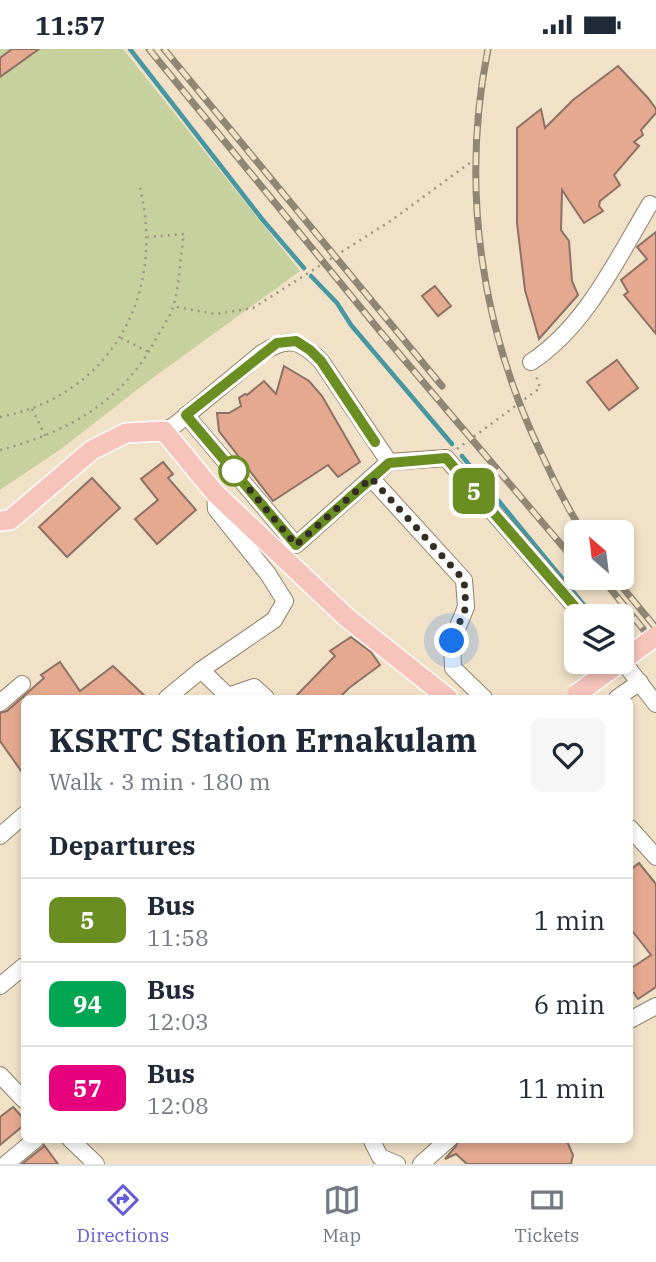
<!DOCTYPE html>
<html lang="en">
<head>
<meta charset="utf-8">
<style>
  :root { --surface:#fff; --page:#f6f6f7; --text:#1f2937; --muted:#747a83; --line:#e0e1e3; --accent:#655dd6 }
  body { margin:0; font-family:"IBM Plex Serif",serif; background:var(--page); color:var(--text); height:100vh; display:flex; flex-direction:column; font-size:26px; white-space:nowrap }
  * { box-sizing:border-box; margin:0 }
  p { font-size:23px; color:var(--muted) }
  .icon { flex:none; width:38px; height:38px; fill:none; stroke:currentColor; stroke-width:2; stroke-linecap:round; stroke-linejoin:round }
  .map { position:relative; flex:1; overflow:hidden }
  .details { position:absolute; left:21px; top:646px; width:612px; height:448px; display:flex; flex-direction:column; background:var(--surface); border-radius:10px; box-shadow:0 4px 10px #0003 }
  .details>* { flex:none }
  .badge { padding:0 14px; border-radius:10px; font-size:24px; line-height:46px }
  .needle { width:46px; rotate:332deg }
  .buttons { position:absolute; left:564px; top:471px; display:grid; gap:14px }
  .buttons a { display:grid; place-items:center; width:70px; height:70px; border-radius:10px; background:var(--surface); box-shadow:0 4px 10px #0003; font-size:35px }
  .you { position:absolute; width:35px; height:35px; margin:-18px; border:5px solid #fff; border-radius:50%; background:#1a73e8; box-shadow:0 0 0 10px #1a73e833 }
  .map>.badge { position:absolute; translate:-50% -50%; box-shadow:0 0 0 4px #fff }
  h2 { padding:0 28px; font-size:26px; line-height:63px }
  .round { display:grid; place-items:center; flex:none; width:74px; height:74px; border-radius:10px; background:var(--page) }
  .head { display:flex; align-items:center; justify-content:space-between; height:119px; padding:0 28px }
  h1 { font-size:33px; font-weight:700; line-height:52px }
  ul { padding:0; list-style:none }
  li { display:flex; align-items:center; gap:21px; height:84px; padding:0 28px; border-top:2px solid var(--line) }
  li div { flex:1 }
  li b { display:block; font-size:26px }
  li em { font-style:normal }
  li .badge { min-width:77px; font-weight:700; text-align:center }
  .status { display:flex; justify-content:space-between; align-items:center; height:49px; padding:0 35px; background:var(--surface); direction:ltr }
  .status svg { height:19px; fill:currentColor }
  .menu { display:flex; justify-content:space-around; align-items:center; height:98px; border-top:2px solid var(--line); background:var(--surface); font-size:19px; color:var(--muted) }
  .menu a { display:grid; justify-items:center; gap:4px }
  .menu .current { color:var(--accent) }
  .map>svg:first-child { display:block }
  .green { fill:#c7d19d }
  .lines { fill:none; stroke-linecap:round; stroke-linejoin:round }
  .stream { stroke:#4797a3; stroke-width:4.5 }
  .building { fill:#e5a990; stroke:#8d7166; stroke-width:2 }
  .minor-casing { stroke:#90826a; stroke-width:18 }
  .major-casing { stroke:#fff; stroke-width:22 }
  .path { stroke:#a09582; stroke-width:2.5; stroke-dasharray:2 5; stroke-linecap:butt }
  .minor { stroke:#fff; stroke-width:16 }
  .major { stroke:#f6c4bb; stroke-width:19 }
  .rail-casing { stroke:#908674; stroke-width:7 }
  .rail { stroke:#f0e1c7; stroke-width:4.5; stroke-dasharray:13; stroke-linecap:butt }
  .major-bridge-casing { stroke:#fff; stroke-width:22; stroke-linecap:butt }
  .major-bridge { stroke:#f6c4bb; stroke-width:19 }
  .line-casing { stroke:#fff; stroke-width:16 }
  .line { stroke:#6b8e23; stroke-width:10 }
  .walk { stroke:#332d23; stroke-width:7; stroke-dasharray:0 12.6 }
  .stop-dot { fill:#fff; stroke:#6b8e23; stroke-width:3.5 }
</style>
</head>
<body>
<div class="status"><b>11:57</b><svg viewBox="0 0 49 12"><path d="M0 12V9h3v3zM5 12V6h3v6zM10 12V3h3v9zM15 12V0h3v12zM26 1h20v11H26zM47 4h2v5h-2z"/></svg></div>
<div class="map">
<svg width="656" height="1115" viewBox="0 0 656 1115">
  <rect width="100%" height="100%" fill="#f0e1c7"/>
  <polygon class="green" points="0,0 123,0 300,222 143,336 61,400 0,441"/>
  <g class="lines">
    <g class="stream">
      <polyline points="130,0 262,170 304,219"/>
      <polyline points="311,227 337,254 351,276 452,395"/>
      <polyline points="462,407 593,567"/>
    </g>
  </g>
  <g class="building">
    <polygon points="12,0 39,0 0,28 0,9"/>
    <polygon points="618,17 648,49 656,60 656,64 641,81 643,86 634,93 639,97 614,126 620,136 600,152 599,157 603,162 584,174 562,141 561,181 569,192 572,232 578,246 539,290 525,241 517,174 517,79 541,60 545,79 573,51"/>
    <polygon points="656,183 656,285 624,246 628,243 621,231 647,210 637,198"/>
    <polygon points="435,237 451,257 438,267 422,247"/>
    <polygon points="617,311 638,339 609,361 587,333"/>
    <polygon points="284,317 309,332 322,347 360,413 338,428 328,416 273,452 219,382 217,364 229,364 241,357 239,349 245,345 247,346 264,332 276,345"/>
    <polygon points="163,413 173,425 168,429 196,461 157,495 135,470 158,451 141,430"/>
    <polygon points="92,429 120,459 67,508 39,478"/>
    <polygon points="351,588 371,603 380,616 349,639 339,649 294,649 335,607 330,602"/>
    <polygon points="60,613 80,642 113,617 147,649 24,649 24,726 0,692 0,664 7,662 44,629 41,626"/>
    <polygon points="639,814 656,835 656,938 638,950 630,939 630,920 651,906 630,879 630,821"/>
    <polygon points="13,1058 24,1070 24,1076 0,1096 0,1068"/>
    <polygon points="459,1090 566,1090 573,1106 571,1115 467,1115 456,1105 445,1110 456,1097"/>
    <polygon points="44,1096 58,1115 22,1115 43,1098"/>
  </g>
  <g class="lines">
    <defs>
      <g id="minor">
        <path d="M531,313C586,277 617,210 650,155"/>
        <polyline points="186,366 296,496 389,413 446,409 583,567"/>
        <path d="M164,382L175,376L262,304C288,287 300,291 321,312L389,413"/>
        <polyline points="371,429 464,531 466,558 452,592 453,619 484,649"/>
        <polyline points="621,610 656,655"/>
        <polyline points="201,621 228,647 254,638 266,649"/>
        <polyline points="167,649 201,621 274,571 285,552 268,525 216,460 215,444"/>
        <polyline points="617,649 640,633"/>
        <polyline points="0,654 22,635"/>
        <polyline points="630,779 656,808"/>
        <polyline points="0,787 24,766"/>
        <polyline points="0,937 24,917"/>
        <polyline points="630,971 656,957"/>
        <polyline points="0,1026 24,1051"/>
        <polyline points="70,1090 96,1115"/>
        <polyline points="371,1090 380,1108 397,1115"/>
        <polyline points="6,1115 36,1090"/>
        <polyline points="421,1115 449,1090"/>
      </g>
      <polyline id="major" points="0,472 10,471 92,401 126,384 164,382 215,444 346,568 448,649"/>
    </defs>
    <use href="#minor" class="minor-casing"/>
    <use href="#major" class="major-casing"/>
    <g class="path">
      <polyline points="177,258 215,265 253,259 392,171 475,110"/>
      <polyline points="121,289 149,303"/>
      <polyline points="32,360 46,388"/>
      <path d="M0,368C111,347 166,245 140,139"/>
      <polyline points="457,400 540,339 536,327"/>
      <path d="M0,401C68,383 123,353 157,288C163,278 171,266 174,255C180,232 180,208 184,185L148,188"/>
    </g>
    <use href="#minor" class="minor"/>
    <use href="#major" class="major"/>
    <defs>
      <g id="rail">
        <polyline points="149,0 379,281 576,513"/>
        <polyline points="164,0 442,337"/>
        <path d="M488,0C460,139 481,281 543,408C555,434 567,459 583,483"/>
        <polyline points="601,528 656,596"/>
        <polyline points="614,528 656,579"/>
      </g>
    </defs>
    <use href="#rail" class="rail-casing"/>
    <use href="#rail" class="rail"/>
    <defs>
      <polyline id="major-bridge" points="577,645 656,587"/>
    </defs>
    <use href="#major-bridge" class="major-bridge-casing"/>
    <use href="#major-bridge" class="major-bridge"/>
  </g>
  <g class="lines">
    <defs>
      <polyline id="line" points="375,393 321,312 310,301 296,292 277,294 186,366 296,496 389,414 446,409 583,567"/>
    </defs>
    <use href="#line" class="line-casing"/>
    <use href="#line" class="line"/>
    <polyline class="walk" points="234,422 296,496 371,429 464,531 466,558 452,592"/>
  </g>
  <circle class="stop-dot" cx="234" cy="422" r="14"/>
</svg>
<div class="buttons">
<a><svg class="needle" viewBox="-14 -14 28 28"><path d="M0-13l5 13h-10z" fill="#e53935"/><path d="M0 13l5-13h-10z" fill="#747a83"/></svg></a>
<a><svg class="icon" aria-label="layers" viewBox="0 0 24 24"><path d="M12 4l9 5-9 5-9-5zM3 14l9 5 9-5"/></svg></a>
</div>
<div class="you" style="left:452px;top:592px"></div>
<b class="badge" style="left:474px;top:442px;background:#6b8e23;color:#fff">5</b>
<section class="details">
<div class="head"><div><h1>KSRTC Station Ernakulam</h1><p>Walk · 3 min · 180 m</p></div><a class="round"><svg class="icon" aria-label="heart" viewBox="0 0 24 24"><path d="M12 20l-8-8c-3-5 5-10 8-4 3-6 11-1 8 4z"/></svg></a></div>
<h2>Departures</h2>
<ul>
<li><span class="badge" style="background:#6b8e23;color:#fff">5</span><div><b>Bus</b><p>11:58</p></div><em>1 min</em></li>
<li><span class="badge" style="background:#00a651;color:#fff">94</span><div><b>Bus</b><p>12:03</p></div><em>6 min</em></li>
<li><span class="badge" style="background:#e6007e;color:#fff">57</span><div><b>Bus</b><p>12:08</p></div><em>11 min</em></li>
</ul>
</section>
</div>
<nav class="menu">
<a class="current"><svg class="icon" aria-label="directions" viewBox="0 0 24 24"><path d="M12 3l9 9-9 9-9-9zM9 14v-3h6M13 9l2 2-2 2"/></svg>Directions</a>
<a><svg class="icon" aria-label="map" viewBox="0 0 24 24"><path d="M3 6l6-2 6 2 6-2v14l-6 2-6-2-6 2zM9 4v14M15 6v14"/></svg>Map</a>
<a><svg class="icon" aria-label="tickets" viewBox="0 0 24 24"><path d="M3 7h18v10H3zM15 7v10"/></svg>Tickets</a>
</nav>
</body>
</html>
